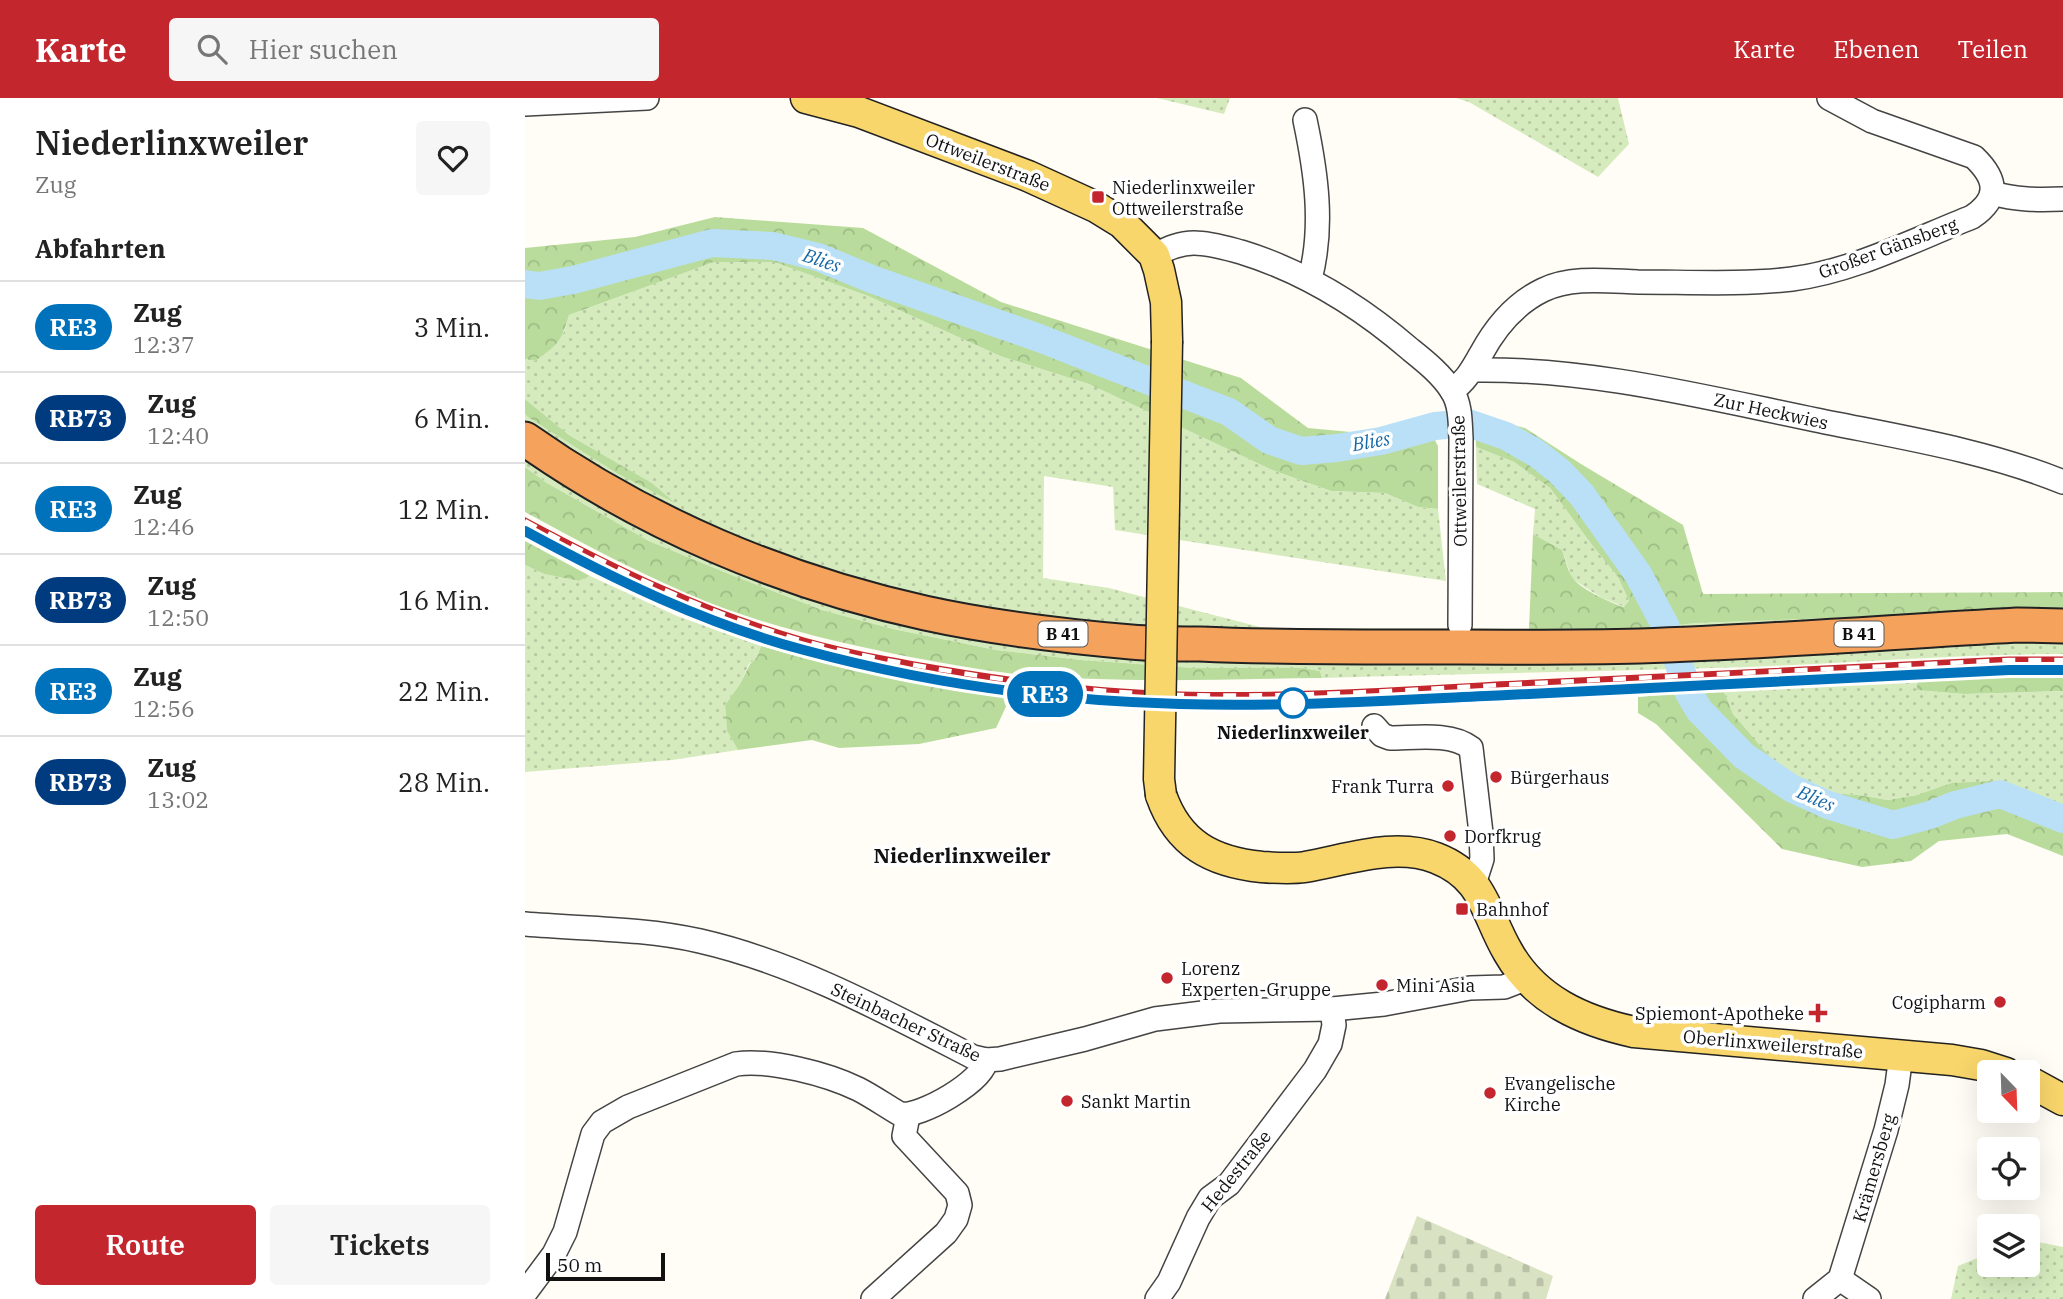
<!DOCTYPE html>
<html lang="de">
<head>
<meta charset="utf-8">
<style>
  :root { --surface:#fff; --page:#f6f6f6; --text:#222; --muted:#767676; --line:#e0e0e0; --accent:#c4262e }
  body { margin:0; font-family:"IBM Plex Serif",serif; background:var(--page); color:var(--text); height:100vh; display:flex; flex-direction:column; font-size:26px; white-space:nowrap }
  * { box-sizing:border-box; margin:0 }
  p { font-size:23px; color:var(--muted) }
  .icon { flex:none; width:38px; height:38px; fill:none; stroke:currentColor; stroke-width:2; stroke-linecap:round; stroke-linejoin:round }
  .map { position:relative; flex:1; overflow:hidden }
  .sheet { display:flex; flex-direction:column; background:var(--surface); width:525px }
  .sheet>* { flex:none }
  .badge { padding:0 14px; border-radius:23px; font-size:24px; line-height:46px }
  .needle { width:46px; rotate:157deg }
  .buttons { position:absolute; left:1452px; top:962px; display:grid; gap:14px }
  .buttons a { display:grid; place-items:center; width:63px; height:63px; border-radius:7px; background:var(--surface); box-shadow:0 7px 28px #0002; font-size:35px }
  .scale { position:absolute; left:21px; bottom:18px; width:119px; box-sizing:border-box; padding-left:7px; border:4px solid #111; border-top:0; font-size:19px; line-height:24px; white-space:nowrap; color:#111; -webkit-text-stroke:5px #fff; paint-order:stroke }
  .map>.badge { position:absolute; translate:-50% -50%; box-shadow:0 0 0 4px #fff }
  h2 { padding:0 35px; font-size:26px; line-height:63px }
  .round { display:grid; place-items:center; flex:none; width:74px; height:74px; border-radius:7px; background:var(--page) }
  .summary { display:flex; align-items:center; justify-content:space-between; height:119px; padding:0 35px }
  h1 { font-size:33px; font-weight:600; line-height:52px }
  .action { display:flex; gap:14px; margin-top:auto; padding:14px 35px }
  .action a { flex:1; height:80px; border-radius:7px; background:var(--accent); color:#fff; font-size:28px; font-weight:600; line-height:80px; text-align:center }
  .action a+a { background:var(--page); color:var(--text) }
  ul { padding:0; list-style:none }
  li { display:flex; align-items:center; gap:21px; height:91px; padding:0 35px; border-top:2px solid var(--line) }
  li div { flex:1 }
  li b { display:block; font-size:26px }
  li em { font-style:normal }
  li .badge { min-width:77px; font-weight:700; text-align:center }
  header { display:flex; align-items:center; gap:42px; box-sizing:border-box; height:98px; padding:0 35px; background:var(--accent); color:#fff }
  header strong { font-size:33px }
  nav { display:flex; gap:38px; margin-inline-start:auto; font-size:24px }
  .search { width:490px; height:63px; background:var(--page); display:flex; align-items:center; gap:18px; box-sizing:border-box; padding:0 24px; border-radius:7px; color:var(--muted); font-size:26px }
  main { display:flex; flex:1; min-height:0 }
  .map>svg:first-child { display:block }
  .grass { fill:url(#grass-dots) }
  .forest { fill:url(#forest-crowns) }
  .cemetery { fill:url(#cemetery-stones) }
  .lines { fill:none; stroke-linecap:round; stroke-linejoin:round }
  .river { stroke:#b9e0f7; stroke-width:28 }
  .minor-casing { stroke:#444; stroke-width:26 }
  .major-casing { stroke:#222; stroke-width:33 }
  .highway-casing { stroke:#222; stroke-width:37 }
  .minor { stroke:#fff; stroke-width:23 }
  .major { stroke:#f9d66b; stroke-width:30 }
  .highway { stroke:#f5a25d; stroke-width:33 }
  .rail-casing { stroke:#c4262e; stroke-width:7 }
  .rail { stroke:#fff; stroke-width:4.5; stroke-dasharray:13; stroke-linecap:butt }
  .major-bridge-casing { stroke:#222; stroke-width:33; stroke-linecap:butt }
  .major-bridge { stroke:#f9d66b; stroke-width:30 }
  .line-casing { stroke:#fff; stroke-width:16 }
  .line { stroke:#0072bc; stroke-width:10 }
  .poi-dot { fill:#c4262e; stroke:#fff; stroke-width:2.5 }
  .stop-dot { fill:#fff; stroke:#0072bc; stroke-width:3.5 }
  .labels { text-anchor:middle; dominant-baseline:central; stroke-width:7; stroke-linejoin:round; paint-order:stroke }
  .shield { fill:#fff; stroke:#585858; stroke-width:2 }
  .shield-label { font-size:16px; font-weight:bold; fill:#111 }
  .street-label { font-size:18px; fill:#111; stroke:#fff }
  .poi-label { font-size:18px; fill:#111; stroke:#fff; text-anchor:start }
  .stop-label { font-size:18px; font-weight:bold; fill:#111; stroke:#fff }
  .water-label { font-size:19px; font-style:italic; fill:#1768a6; stroke:#fff }
  .quarter-label { font-size:21px; font-weight:bold; fill:#111; stroke:#fff }
</style>
</head>
<body>
<header>
<strong>Karte</strong>
<div class="search"><svg class="icon" aria-label="search" viewBox="0 0 24 24"><circle cx="10" cy="10" r="6"/><path d="M15 15l6 6"/></svg>Hier suchen</div>
<nav><a>Karte</a><a>Ebenen</a><a>Teilen</a></nav>
</header>
<main>
<section class="sheet">
<div class="summary"><div><h1>Niederlinxweiler</h1><p>Zug</p></div><a class="round"><svg class="icon" aria-label="heart" viewBox="0 0 24 24"><path d="M12 20l-8-8c-3-5 5-10 8-4 3-6 11-1 8 4z"/></svg></a></div>
<h2>Abfahrten</h2>
<ul>
<li><span class="badge" style="background:#0072bc;color:#fff">RE3</span><div><b>Zug</b><p>12:37</p></div><em>3 Min.</em></li>
<li><span class="badge" style="background:#003b80;color:#fff">RB73</span><div><b>Zug</b><p>12:40</p></div><em>6 Min.</em></li>
<li><span class="badge" style="background:#0072bc;color:#fff">RE3</span><div><b>Zug</b><p>12:46</p></div><em>12 Min.</em></li>
<li><span class="badge" style="background:#003b80;color:#fff">RB73</span><div><b>Zug</b><p>12:50</p></div><em>16 Min.</em></li>
<li><span class="badge" style="background:#0072bc;color:#fff">RE3</span><div><b>Zug</b><p>12:56</p></div><em>22 Min.</em></li>
<li><span class="badge" style="background:#003b80;color:#fff">RB73</span><div><b>Zug</b><p>13:02</p></div><em>28 Min.</em></li>
</ul>
<div class="action"><a>Route</a><a>Tickets</a></div>
</section>
<div class="map">
<svg width="1538" height="1201" viewBox="0 0 1538 1201">
  <defs>
    <pattern id="grass-dots" width="8" height="8" patternUnits="userSpaceOnUse" patternTransform="scale(1.75)"><rect width="8" height="8" fill="#d5ebbd"/><path d="M2 2h.1M6 6h.1" fill="none" stroke="#b6c8a1" stroke-width="1.8" stroke-linecap="round"/></pattern>
    <pattern id="forest-crowns" width="20" height="18" patternUnits="userSpaceOnUse" patternTransform="scale(1.75)"><rect width="20" height="18" fill="#b9dc9c"/><path d="M2 6a3 3 0 1 1 6 0M12 15a3 3 0 1 1 6 0" fill="none" stroke="#9ebc85"/></pattern>
    <pattern id="cemetery-stones" width="16" height="16" patternUnits="userSpaceOnUse" patternTransform="scale(1.75)"><rect width="16" height="16" fill="#d9e3c4"/><path d="M2 7V4a2 2 0 0 1 4 0v3zM10 15v-3a2 2 0 0 1 4 0v3z" fill="#b9c2a7"/></pattern>
  </defs>
  <rect width="100%" height="100%" fill="#fffdf5"/>
  <g class="grass">
    <polygon points="632,0 705,0 699,16"/>
    <polygon points="931,0 1093,0 1104,46 1073,79 944,4"/>
    <path d="M189,164H249L343,198L475,258L564,286L747,372L806,393L860,395L893,409L913,411L921,483L590,432L588,389L519,378L518,480L584,490L739,530L1114,531L1172,525L1491,513L1538,514V556C1421,556 1305,567 1189,570C1058,574 928,576 797,580L795,573L778,570H670L556,562L471,552L368,531L297,512L204,476L124,443L22,385L0,369V316L93,376L147,403L127,385L44,337L0,301V261L10,263L39,234L44,217Z"/>
    <polygon points="951,349 989,364 1025,390 1067,447 1093,479 1104,503 1100,509 1077,500 1047,481 1037,452 1008,436 1010,411 952,386"/>
    <polygon points="0,467 19,476 54,483 65,478 152,518 236,548 232,559 224,566 215,586 200,607 202,633 213,652 147,662 0,674"/>
    <polygon points="1393,582 1391,592 1439,596 1538,593 1538,709 1471,683 1363,702 1332,697 1293,694 1252,667 1208,616 1198,591"/>
    <polygon points="1503,1142 1538,1149 1538,1201 1426,1201 1433,1168 1465,1155 1465,1167 1503,1167"/>
  </g>
  <g class="forest">
    <path d="M190,119L338,130L476,204L716,280L783,330L847,336L888,323L905,333L913,348V411L893,409L860,395L806,393L747,372L564,286L475,258L343,198L249,164H189L44,217C36,245 32,247 10,263L0,261V150L110,139Z"/>
    <polygon points="0,301 44,337 127,385 150,405 93,376 3,319 0,316"/>
    <path d="M950,317L1000,330L1056,366L1158,427L1178,496L1538,494V514L1491,513L1172,525L1114,531H1004L1008,436L1037,452C1040,460 1042,471 1047,479C1053,490 1086,505 1099,509L1104,503L1093,479L1067,447L1025,390L989,364L951,349Z"/>
    <path d="M0,369L22,385L124,443L204,476L297,512L368,531L471,552L556,562L670,570H778L795,573L797,580C695,581 591,586 490,576C455,572 419,565 385,559C309,544 232,526 161,495C106,471 53,443 0,414Z"/>
    <polygon points="0,443 65,478 54,483 19,476 0,467"/>
    <path d="M236,548C318,573 401,587 485,600L471,630L394,646L314,650L287,642L213,652L202,633L200,607L215,586L225,566L232,559Z"/>
    <polygon points="1538,577 1538,593 1439,596 1391,592 1393,582 1484,578"/>
    <polygon points="1198,591 1208,616 1252,667 1293,694 1333,697 1363,702 1392,697 1427,685 1471,683 1538,709 1538,758 1482,736 1414,743 1386,763 1337,769 1257,751 1131,626 1113,615 1113,599"/>
  </g>
  <polygon class="cemetery" points="892,1118 1028,1178 1021,1201 860,1201"/>
  <g class="lines">
    <polyline class="river" points="0,186 14,188 48,182 187,145 248,148 293,159 349,182 514,240 704,314 744,342 776,353 812,350 856,343 910,328 943,325 981,338 1011,355 1034,373 1057,397 1113,476 1140,527 1164,595 1174,612 1219,658 1266,690 1303,707 1368,727 1405,717 1430,707 1475,696 1538,721"/>
    <defs>
      <g id="minor">
        <polyline points="0,6 122,0"/>
        <path d="M780,22C791,74 799,128 785,181"/>
        <path d="M1467,95C1491,102 1513,102 1538,101"/>
        <path d="M629,157C642,151 654,145 669,145C685,145 701,150 716,154C781,174 835,208 886,252C901,264 917,277 927,293C936,307 935,325 936,340L935,527"/>
        <path d="M949,272C1064,270 1179,299 1291,322C1374,339 1459,352 1538,384"/>
        <path d="M927,293C942,282 947,271 956,256C970,230 991,205 1018,192C1046,178 1083,183 1113,184C1164,184 1216,187 1267,181C1329,173 1389,142 1447,119C1475,100 1472,81 1449,59L1347,23L1304,0"/>
        <path d="M849,628L857,637L865,640C889,640 926,634 946,650L956,735L957,761L949,786"/>
        <path d="M0,826C58,831 118,830 175,843C271,865 361,914 448,959L461,962L475,961L560,941L630,921L694,913L807,911L859,906L945,890L979,889L992,884L1000,878"/>
        <polyline points="1315,1181 1344,1201"/>
        <path d="M0,1195L29,1156L40,1134L68,1036L77,1024L103,1009L211,966C245,961 302,976 333,991C347,998 361,1008 375,1016C395,1020 459,983 461,962"/>
        <polyline points="348,1201 421,1135 431,1121 435,1107 432,1095 379,1038 383,1018"/>
        <polyline points="632,1201 644,1184 673,1120 685,1100 704,1086 790,972 805,946 809,927 807,911"/>
        <polyline points="1290,1201 1315,1181 1361,1032 1372,987 1376,957"/>
      </g>
      <g id="major">
        <polyline points="281,0 334,14 503,78 571,109 597,125 629,157 634,172 641,204 642,243"/>
        <path d="M636,697C653,746 687,764 737,769C751,770 766,771 780,769C822,762 869,744 911,760C960,779 960,815 983,854C1010,902 1058,923 1109,934L1427,962L1456,967L1481,975"/>
        <polyline points="1503,983 1538,1002"/>
      </g>
      <path id="highway" d="M0,341C119,425 258,484 400,515C468,530 537,538 606,544C629,546 652,546 675,546C742,549 809,549 876,549C955,549 1035,550 1115,548C1240,544 1366,534 1492,527L1538,528"/>
    </defs>
    <use href="#minor" class="minor-casing"/>
    <use href="#major" class="major-casing"/>
    <use href="#highway" class="highway-casing"/>
    <use href="#minor" class="minor"/>
    <use href="#major" class="major"/>
    <use href="#highway" class="highway"/>
    <defs>
      <g id="rail">
        <path d="M0,423C90,471 180,515 279,543C333,558 388,567 443,576C513,587 584,595 655,597C774,600 894,591 1012,585C1170,577 1327,570 1484,562H1538"/>
        <polyline points="1010,596 1202,586"/>
      </g>
    </defs>
    <use href="#rail" class="rail-casing"/>
    <use href="#rail" class="rail"/>
    <defs>
      <polyline id="major-bridge" points="636,697 634,681 642,243"/>
    </defs>
    <use href="#major-bridge" class="major-bridge-casing"/>
    <use href="#major-bridge" class="major-bridge"/>
  </g>
  <g class="lines">
    <defs>
      <path id="line" d="M0,433C90,482 181,526 279,552C401,585 530,603 655,606C764,609 874,602 982,597C1150,589 1317,580 1484,572H1538"/>
    </defs>
    <use href="#line" class="line-casing"/>
    <use href="#line" class="line"/>
  </g>
  <g class="poi-dot">
    <rect x="566" y="92" width="14" height="14" rx="3.5"/>
    <circle cx="971" cy="679" r="7"/>
    <circle cx="923" cy="688" r="7"/>
    <circle cx="925" cy="738" r="7"/>
    <rect x="930" y="804" width="14" height="14" rx="3.5"/>
    <circle cx="642" cy="880" r="7"/>
    <circle cx="857" cy="887" r="7"/>
    <circle cx="1475" cy="904" r="7"/>
    <path d="M1289.5 904.5h7v7h7v7h-7v7h-7v-7h-7v-7h7z"/>
    <circle cx="965" cy="995" r="7"/>
    <circle cx="542" cy="1003" r="7"/>
  </g>
  <circle class="stop-dot" cx="768" cy="605" r="14"/>
  <g class="labels">
    <g class="shield">
      <rect x="513.5" y="523.5" width="49" height="25" rx="5"/>
      <rect x="1309.5" y="523.5" width="49" height="25" rx="5"/>
    </g>
    <g class="shield-label">
      <text x="538" y="536">B 41</text>
      <text x="1334" y="536">B 41</text>
    </g>
    <g class="street-label">
      <text transform="translate(463 64) rotate(21)">Ottweilerstraße</text>
      <text transform="translate(1363 150) rotate(-20)">Großer Gänsberg</text>
      <text transform="translate(1246 313) rotate(12)">Zur Heckwies</text>
      <text transform="translate(934 383) rotate(-91)">Ottweilerstraße</text>
      <text transform="translate(381 924) rotate(25)">Steinbacher Straße</text>
      <text transform="translate(1248 946) rotate(5)">Oberlinxweilerstraße</text>
      <text transform="translate(1349 1070) rotate(-74)">Krämersberg</text>
      <text transform="translate(711 1073) rotate(-51)">Hedestraße</text>
    </g>
    <g class="poi-label">
      <text x="587" y="89">Niederlinxweiler<tspan x="587" dy="21">Ottweilerstraße</tspan></text>
      <text x="985" y="679">Bürgerhaus</text>
      <text x="909" y="688" text-anchor="end">Frank Turra</text>
      <text x="939" y="738">Dorfkrug</text>
      <text x="951" y="811">Bahnhof</text>
      <text x="656" y="870">Lorenz<tspan x="656" dy="21">Experten-Gruppe</tspan></text>
      <text x="871" y="887">Mini Asia</text>
      <text x="1461" y="904" text-anchor="end">Cogipharm</text>
      <text x="1279" y="915" text-anchor="end">Spiemont-Apotheke</text>
      <text x="979" y="985">Evangelische<tspan x="979" dy="21">Kirche</tspan></text>
      <text x="556" y="1003">Sankt Martin</text>
    </g>
    <g class="stop-label">
      <text x="768" y="634">Niederlinxweiler</text>
    </g>
    <g class="water-label">
      <text transform="translate(297 162) rotate(18)">Blies</text>
      <text transform="translate(846 343) rotate(-10)">Blies</text>
      <text transform="translate(1291 700) rotate(23)">Blies</text>
    </g>
    <g class="quarter-label">
      <text x="437" y="757">Niederlinxweiler</text>
    </g>
  </g>
</svg>
<div class="buttons">
<a><svg class="needle" viewBox="-14 -14 28 28"><path d="M0-13l5 13h-10z" fill="#e53935"/><path d="M0 13l5-13h-10z" fill="#767676"/></svg></a>
<a><svg class="icon" aria-label="locate" viewBox="0 0 24 24"><circle cx="12" cy="12" r="6"/><path d="M12 2v4M12 18v4M2 12h4M18 12h4"/></svg></a>
<a><svg class="icon" aria-label="layers" viewBox="0 0 24 24"><path d="M12 4l9 5-9 5-9-5zM3 14l9 5 9-5"/></svg></a>
</div>
<div class="scale">50 m</div>
<b class="badge" style="left:520px;top:596px;background:#0072bc;color:#fff">RE3</b>
</div>
</main>
</body>
</html>
